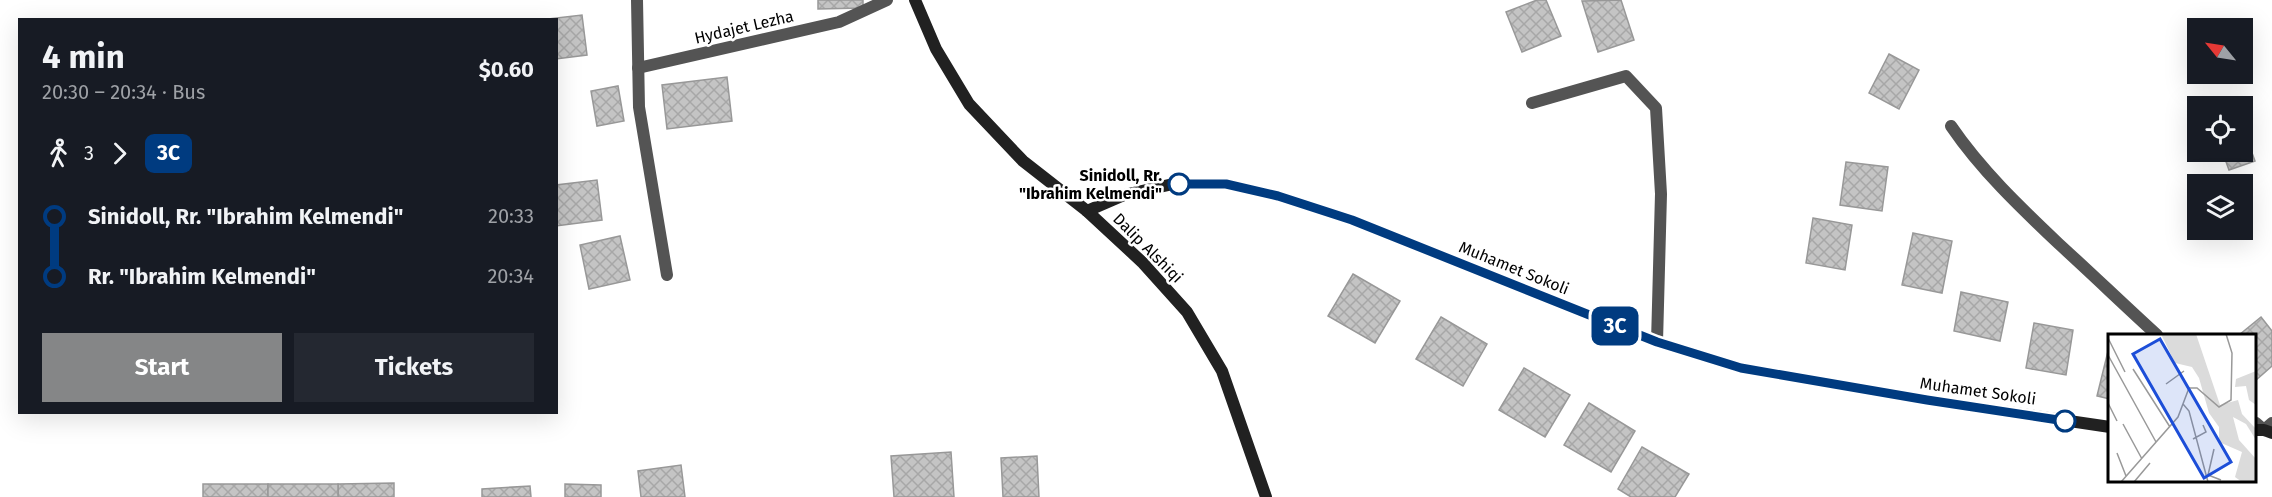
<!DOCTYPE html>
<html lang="en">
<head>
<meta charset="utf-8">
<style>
  :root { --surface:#171b24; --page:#242831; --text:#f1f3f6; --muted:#9ea1a6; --accent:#858687 }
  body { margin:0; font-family:"Fira Sans",sans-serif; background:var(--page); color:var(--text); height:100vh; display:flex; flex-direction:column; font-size:22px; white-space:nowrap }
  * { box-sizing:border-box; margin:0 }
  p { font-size:20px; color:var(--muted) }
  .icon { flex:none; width:33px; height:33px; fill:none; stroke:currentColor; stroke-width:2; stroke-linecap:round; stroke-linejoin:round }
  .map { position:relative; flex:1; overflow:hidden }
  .details { position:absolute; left:18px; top:18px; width:540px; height:396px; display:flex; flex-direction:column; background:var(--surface); border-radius:0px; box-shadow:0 6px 24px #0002 }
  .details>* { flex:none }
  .badge { padding:0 12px; border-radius:9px; font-size:21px; line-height:39px }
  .needle { width:39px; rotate:300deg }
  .tools { position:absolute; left:2187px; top:18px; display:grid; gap:12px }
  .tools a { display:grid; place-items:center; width:66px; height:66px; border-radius:0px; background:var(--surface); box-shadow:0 6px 24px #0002; font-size:30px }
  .map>.badge { position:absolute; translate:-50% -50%; box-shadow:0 0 0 3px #fff }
  .legs { display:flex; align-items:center; gap:9px; height:66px; padding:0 24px; font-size:20px }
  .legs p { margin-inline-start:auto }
  .summary { display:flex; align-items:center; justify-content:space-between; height:102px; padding:0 24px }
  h1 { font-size:33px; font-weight:700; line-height:45px }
  .cta { display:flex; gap:12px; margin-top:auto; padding:12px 24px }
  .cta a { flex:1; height:69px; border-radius:0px; background:var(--accent); color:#fff; font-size:24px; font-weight:700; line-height:69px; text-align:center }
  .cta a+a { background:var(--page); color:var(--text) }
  ul { padding:0 24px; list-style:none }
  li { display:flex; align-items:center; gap:21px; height:60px; font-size:22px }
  li i { display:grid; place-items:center; width:9px; height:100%; margin:0 8px; background:currentColor }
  li i::after { content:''; width:15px; height:15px; margin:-8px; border:4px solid; border-radius:50%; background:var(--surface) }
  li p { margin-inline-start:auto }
  li:first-child i { background:linear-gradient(#0000 50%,currentColor 0) }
  li:last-child i { background:linear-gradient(currentColor 50%,#0000 0) }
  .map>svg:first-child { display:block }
  .building { fill:url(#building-cross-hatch); stroke:#989898; stroke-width:1.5 }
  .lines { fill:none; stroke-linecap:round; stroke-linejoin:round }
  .lane { stroke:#545454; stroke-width:12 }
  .street { stroke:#545454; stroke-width:12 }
  .secondary { stroke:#212121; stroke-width:12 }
  .line-1-casing { stroke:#fff; stroke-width:14 }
  .line-1 { stroke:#003b80; stroke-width:9 }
  .stop-1-dot { fill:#fff; stroke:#003b80; stroke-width:3 }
  .labels { text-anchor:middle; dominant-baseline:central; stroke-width:5; stroke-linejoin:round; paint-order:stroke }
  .street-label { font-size:16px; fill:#000; stroke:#fff }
  .stop-label { font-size:16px; font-weight:bold; fill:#000; stroke:#fff; text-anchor:end }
  .inset-road { fill:none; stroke:#999; stroke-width:1.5 }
  .view { fill:#1d4ed8; fill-opacity:0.15; stroke:#1d4ed8; stroke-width:3 }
  .inset-edge { fill:none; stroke:#000; stroke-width:3 }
</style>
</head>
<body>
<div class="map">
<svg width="2272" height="497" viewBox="0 0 2272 497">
  <defs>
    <pattern id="building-cross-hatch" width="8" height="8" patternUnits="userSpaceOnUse" patternTransform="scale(1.5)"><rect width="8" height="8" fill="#c4c4c4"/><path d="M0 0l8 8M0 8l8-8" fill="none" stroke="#a7a7a7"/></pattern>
  </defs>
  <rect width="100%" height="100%" fill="#fff"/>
  <g class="building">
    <polygon points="818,0 863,0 863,8 818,9"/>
    <polygon points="1537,0 1546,0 1561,36 1522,52 1506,12"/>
    <polygon points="1621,0 1634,40 1598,52 1582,1"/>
    <polygon points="582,15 587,55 556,59 556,20 548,19"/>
    <polygon points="1889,54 1919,70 1899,109 1869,93"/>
    <polygon points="727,77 732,121 667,129 662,85"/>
    <polygon points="618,86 624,121 597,126 591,91"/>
    <polygon points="2251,150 2255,161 2229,170 2225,159"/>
    <polygon points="1846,162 1888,167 1882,211 1840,205"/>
    <polygon points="597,180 602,220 556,226 556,185"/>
    <polygon points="1813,218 1852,225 1845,270 1806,263"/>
    <polygon points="1913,233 1952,241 1942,293 1902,285"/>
    <polygon points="620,236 630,280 589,289 580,245"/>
    <polygon points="1353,274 1400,301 1375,343 1328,316"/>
    <polygon points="1961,292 2008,302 2000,341 1954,331"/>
    <polygon points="1441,317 1487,344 1463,386 1416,359"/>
    <polygon points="2261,317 2272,331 2272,366 2256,380 2256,335 2239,335"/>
    <polygon points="2034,323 2073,330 2066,375 2026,368"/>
    <polygon points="2110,343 2110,399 2097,396"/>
    <polygon points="1524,368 1570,395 1545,437 1499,410"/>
    <polygon points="1589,403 1635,431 1611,472 1564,445"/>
    <polygon points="1642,447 1689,474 1675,497 1631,497 1618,489"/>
    <polygon points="951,452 954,497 894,497 891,456"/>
    <polygon points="1037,456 1039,497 1003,497 1001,458"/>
    <polygon points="681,465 685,497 641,497 638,471"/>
    <polygon points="394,483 394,497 338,497 338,484"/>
    <rect x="203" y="484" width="65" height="13"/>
    <rect x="268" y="484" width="70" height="13"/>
    <polygon points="565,484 601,485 601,497 565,497"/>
    <polygon points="530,486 531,497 482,497 482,489"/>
  </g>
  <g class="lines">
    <g class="lane">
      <polyline points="1532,103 1626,76 1656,108 1661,194 1657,342"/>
      <path d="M1951,126C1981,170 2020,207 2059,244C2092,274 2124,305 2157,335"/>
      <polyline points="2256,423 2264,430 2272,423"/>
    </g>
    <g class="street">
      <polyline points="637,0 639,107 667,275"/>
      <polyline points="638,68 839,22 887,0"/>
    </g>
    <g class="secondary">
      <polyline points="915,0 936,49 969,104 1023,161 1087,211 1142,262 1187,312 1222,371 1266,497"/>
      <polyline points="1087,211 1124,195 1173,184 1226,184 1278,196 1352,220 1657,342 1741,368 1927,400 2110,427"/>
      <polyline points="2256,430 2264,430 2272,433"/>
    </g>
  </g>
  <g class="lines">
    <defs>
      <polyline id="line-1" points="1179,184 1226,184 1278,196 1352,220 1657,342 1741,368 1927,400 2065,421"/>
    </defs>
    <use href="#line-1" class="line-1-casing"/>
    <use href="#line-1" class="line-1"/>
  </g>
  <g class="stop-1-dot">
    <circle cx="1179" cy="184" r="10"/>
    <circle cx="2065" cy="421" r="10"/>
  </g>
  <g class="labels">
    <g class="street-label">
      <text transform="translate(744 27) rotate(-13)">Hydajet Lezha</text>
      <text transform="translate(1148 248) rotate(45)">Dalip Alshiqi</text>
      <text transform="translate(1514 268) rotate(22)">Muhamet Sokoli</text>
      <text transform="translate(1978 391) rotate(8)">Muhamet Sokoli</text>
    </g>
    <g class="stop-label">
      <text x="1162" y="175">Sinidoll, Rr.<tspan x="1162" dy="18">"Ibrahim Kelmendi"</tspan></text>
    </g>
  </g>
  <g transform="translate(2108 334)">
    <rect width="148" height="148" fill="#fff"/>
    <path d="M53,0H88L112,71L130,66L134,80L148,95V106L138,90L125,83L131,106L148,125V148H134L127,143L134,118L111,108V93L101,79L91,44L84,33L67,29ZM148,37V71L141,66L138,52L127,53L128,45Z" fill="#dbdbdb"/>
    <path class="inset-road" d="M0,4L17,38M0,21L48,108M25,35L62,93M58,50L76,37M0,69L9,87M75,70L81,77L100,148M15,90L34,125M85,105L98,98L95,91M106,115L100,141L113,146M9,119L18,142M13,148L70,83L81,54H89L111,73L123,66L124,19L118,0M26,148L42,129"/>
    <path class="view" d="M52,5L123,128L96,144L25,20Z"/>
    <rect width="148" height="148" class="inset-edge"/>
  </g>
</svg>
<div class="tools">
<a><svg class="needle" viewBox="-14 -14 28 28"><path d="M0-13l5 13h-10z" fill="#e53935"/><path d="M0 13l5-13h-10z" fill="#9ea1a6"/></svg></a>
<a><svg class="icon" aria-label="locate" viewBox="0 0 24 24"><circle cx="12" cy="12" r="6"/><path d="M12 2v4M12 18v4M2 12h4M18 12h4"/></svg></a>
<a><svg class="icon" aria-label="layers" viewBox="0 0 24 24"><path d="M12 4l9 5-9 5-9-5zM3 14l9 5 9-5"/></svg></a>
</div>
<b class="badge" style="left:1615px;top:326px;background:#003b80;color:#fff">3C</b>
<section class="details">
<div class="summary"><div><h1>4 min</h1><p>20:30 – 20:34 · Bus</p></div><b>$0.60</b></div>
<div class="legs"><svg class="icon" aria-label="walk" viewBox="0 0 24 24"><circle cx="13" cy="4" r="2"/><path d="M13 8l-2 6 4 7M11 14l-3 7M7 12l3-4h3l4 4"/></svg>3<svg class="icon" aria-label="forward" viewBox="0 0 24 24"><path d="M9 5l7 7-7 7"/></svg><b class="badge" style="background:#003b80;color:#fff">3C</b></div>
<ul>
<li><i style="color:#003b80"></i><b>Sinidoll, Rr. &quot;Ibrahim Kelmendi&quot;</b><p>20:33</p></li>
<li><i style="color:#003b80"></i><b>Rr. &quot;Ibrahim Kelmendi&quot;</b><p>20:34</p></li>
</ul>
<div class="cta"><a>Start</a><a>Tickets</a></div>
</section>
</div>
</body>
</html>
